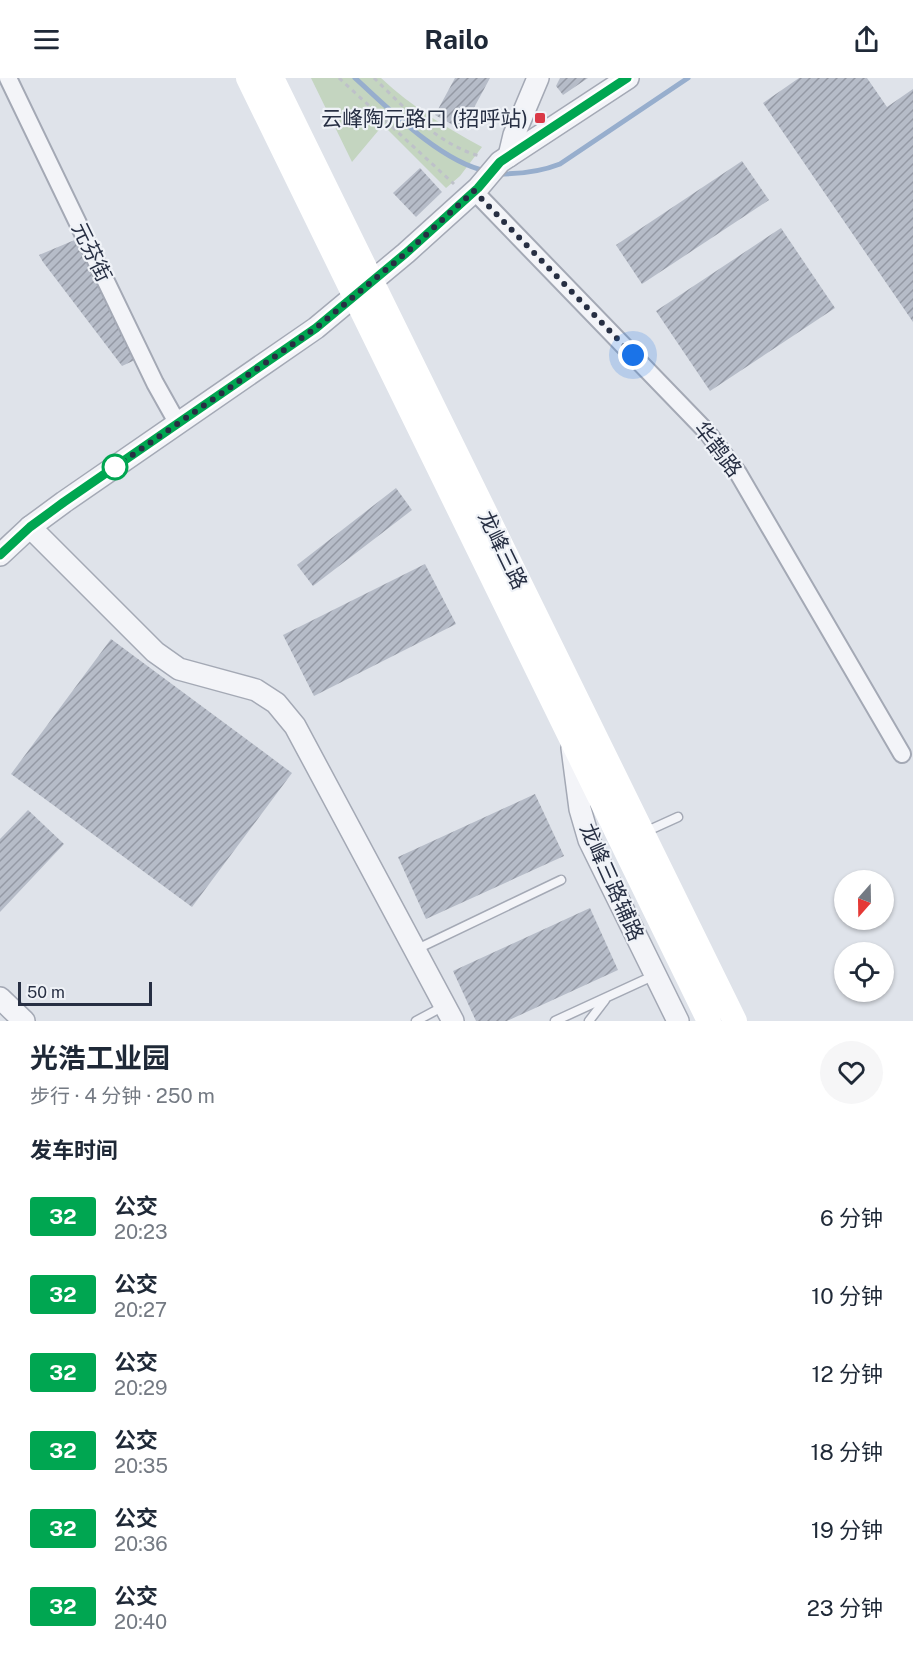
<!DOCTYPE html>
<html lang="zh">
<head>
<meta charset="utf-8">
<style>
  :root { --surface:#fff; --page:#f6f6f7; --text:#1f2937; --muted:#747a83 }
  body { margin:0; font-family:"Public Sans","Noto Sans SC",sans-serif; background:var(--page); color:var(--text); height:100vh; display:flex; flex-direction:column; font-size:22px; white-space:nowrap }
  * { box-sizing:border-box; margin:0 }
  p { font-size:20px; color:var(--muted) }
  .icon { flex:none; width:33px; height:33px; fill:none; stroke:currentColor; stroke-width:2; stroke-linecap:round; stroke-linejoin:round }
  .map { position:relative; height:943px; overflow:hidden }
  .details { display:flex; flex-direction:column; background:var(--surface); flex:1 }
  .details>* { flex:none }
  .badge { padding:0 12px; border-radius:4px; font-size:21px; line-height:39px }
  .needle { width:39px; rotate:200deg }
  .controls { position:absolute; left:834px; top:792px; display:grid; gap:12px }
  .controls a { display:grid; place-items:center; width:60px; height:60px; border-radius:50%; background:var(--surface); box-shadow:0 2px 4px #0004; font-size:30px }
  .scale { position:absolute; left:18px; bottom:15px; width:134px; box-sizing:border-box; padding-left:6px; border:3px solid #272f43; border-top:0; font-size:16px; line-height:21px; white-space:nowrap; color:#272f43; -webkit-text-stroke:4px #eff2f7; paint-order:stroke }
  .you { position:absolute; width:30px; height:30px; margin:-15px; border:4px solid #fff; border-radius:50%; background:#1a73e8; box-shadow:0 0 0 9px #1a73e833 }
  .map>.badge { position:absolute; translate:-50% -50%; box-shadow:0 0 0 3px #fff }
  h2 { padding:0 30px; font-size:22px; line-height:54px }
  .round { display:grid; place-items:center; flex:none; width:63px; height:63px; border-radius:32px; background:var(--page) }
  .headline { display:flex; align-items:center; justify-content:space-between; height:102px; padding:0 30px }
  h1 { font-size:28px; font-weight:700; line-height:45px }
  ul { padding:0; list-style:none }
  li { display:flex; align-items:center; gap:18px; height:78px; padding:0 30px }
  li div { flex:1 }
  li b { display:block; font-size:22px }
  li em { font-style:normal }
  li .badge { min-width:66px; font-weight:700; text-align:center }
  header { display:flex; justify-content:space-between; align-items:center; height:78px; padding:0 30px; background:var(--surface); font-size:27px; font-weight:700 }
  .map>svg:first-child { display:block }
  .green { fill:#c4d5c0 }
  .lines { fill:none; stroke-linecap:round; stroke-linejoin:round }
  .stream { stroke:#97aecd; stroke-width:5 }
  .building { fill:url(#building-hatch) }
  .service-casing { stroke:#a4a9b5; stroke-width:11 }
  .minor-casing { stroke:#a4a9b5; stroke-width:20 }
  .tertiary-casing { stroke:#a4a9b5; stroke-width:24 }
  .path { stroke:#bec1c9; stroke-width:3; stroke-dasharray:4.5 4.5; stroke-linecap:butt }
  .service { stroke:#f3f4f8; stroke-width:8 }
  .minor { stroke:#f3f4f8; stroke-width:16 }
  .tertiary { stroke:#f3f4f8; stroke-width:21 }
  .secondary { stroke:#fff; stroke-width:24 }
  .line-casing { stroke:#fff; stroke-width:14 }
  .line { stroke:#00a651; stroke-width:9 }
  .walk { stroke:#272f43; stroke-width:6; stroke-dasharray:0 10.8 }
  .poi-dot { fill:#da3947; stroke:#eff2f7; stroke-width:2 }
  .stop-dot { fill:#fff; stroke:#00a651; stroke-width:3 }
  .labels { text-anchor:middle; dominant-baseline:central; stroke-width:4.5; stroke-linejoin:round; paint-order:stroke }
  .poi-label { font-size:21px; fill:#272f43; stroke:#eff2f7; text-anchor:end }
  .street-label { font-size:21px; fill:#272f43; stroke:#eff2f7 }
</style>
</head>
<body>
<header><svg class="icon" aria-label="menu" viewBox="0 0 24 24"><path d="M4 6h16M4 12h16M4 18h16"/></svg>Railo<svg class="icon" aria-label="share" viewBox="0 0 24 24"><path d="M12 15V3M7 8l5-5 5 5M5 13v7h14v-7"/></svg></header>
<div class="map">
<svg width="913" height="943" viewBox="0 0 913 943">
  <defs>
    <pattern id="building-hatch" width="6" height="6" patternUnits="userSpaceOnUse" patternTransform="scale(1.5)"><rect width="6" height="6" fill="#b6bcc8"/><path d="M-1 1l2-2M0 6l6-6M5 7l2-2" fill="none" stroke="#9499a4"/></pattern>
  </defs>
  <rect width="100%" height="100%" fill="#dfe3ea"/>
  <path class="green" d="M311,0H381C412,29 445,49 482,69L460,98L446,110L383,47L352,84Z"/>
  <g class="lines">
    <g class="stream">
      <path d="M355,0C389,31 441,84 486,93"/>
      <path d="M499,96C521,96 540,94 560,86L688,0"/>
    </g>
  </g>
  <g class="building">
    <polygon points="455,0 490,0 462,52 435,37"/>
    <polygon points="560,0 588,0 563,17 556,8"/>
    <polygon points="799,0 867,0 887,29 913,11 913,244 763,25"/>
    <polygon points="742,83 769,122 642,206 616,167"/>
    <polygon points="420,90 442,114 416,139 393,115"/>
    <polygon points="781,150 835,230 710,313 656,233"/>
    <polygon points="77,161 135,282 122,288 43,184 39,177"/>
    <polygon points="396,410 412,432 313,508 297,487"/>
    <polygon points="425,486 456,546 314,618 283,557"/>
    <polygon points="111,561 292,695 192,829 11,696"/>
    <polygon points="535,716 564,778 426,841 398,779"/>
    <polygon points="28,732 64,766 0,834 0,761"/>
    <polygon points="590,830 618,892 507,943 476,943 453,893"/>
  </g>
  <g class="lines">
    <defs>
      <g id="service">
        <polyline points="645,754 678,739"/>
        <polyline points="415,872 561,802"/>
        <polyline points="416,943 444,928"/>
        <polyline points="555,943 655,897"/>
        <polyline points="589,943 605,922"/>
      </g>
      <g id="minor">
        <polyline points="8,0 155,305 178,346"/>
        <polyline points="474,113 707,354 738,395 902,676"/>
      </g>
      <g id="tertiary">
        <polyline points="509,78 514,57 538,0"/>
        <polyline points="30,449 155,574 179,591 256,612 276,625 295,648 453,943"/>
        <polyline points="0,477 30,449 64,424 316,250 406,175 478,110 500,84 628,0"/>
        <polyline points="572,670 580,731 589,762 678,943"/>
        <polyline points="0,920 24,943"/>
      </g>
    </defs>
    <use href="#service" class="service-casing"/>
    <use href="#minor" class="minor-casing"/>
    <use href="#tertiary" class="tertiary-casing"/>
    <g class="path">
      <polyline points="339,0 454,106"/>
      <path d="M374,0C404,29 438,67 480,78"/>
    </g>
    <use href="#service" class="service"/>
    <use href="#minor" class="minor"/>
    <use href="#tertiary" class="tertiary"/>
    <g class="secondary">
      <polyline points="248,0 709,943"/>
      <polyline points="272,0 735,943"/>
    </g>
  </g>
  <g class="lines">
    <defs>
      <polyline id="line" points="0,477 30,449 64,424 316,250 406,175 478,110 500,84 627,0"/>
    </defs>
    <use href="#line" class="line-casing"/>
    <use href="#line" class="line"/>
    <polyline class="walk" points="115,389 316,250 406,175 474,113 633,277"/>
  </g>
  <rect class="poi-dot" x="534" y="34" width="12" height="12" rx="3"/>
  <circle class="stop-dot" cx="115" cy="389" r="12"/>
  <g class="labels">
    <g class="poi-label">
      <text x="528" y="40">云峰陶元路口 (招呼站)</text>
    </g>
    <g class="street-label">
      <text transform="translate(92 174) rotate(64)">元芬街</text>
      <text transform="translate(718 371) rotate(52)">华鹊路</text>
      <text transform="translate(503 472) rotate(64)">龙峰三路</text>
      <text transform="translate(612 804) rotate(66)">龙峰三路辅路</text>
    </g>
  </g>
</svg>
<div class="controls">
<a><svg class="needle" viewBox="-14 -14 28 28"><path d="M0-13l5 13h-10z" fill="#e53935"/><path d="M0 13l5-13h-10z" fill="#747a83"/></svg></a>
<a><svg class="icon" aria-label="locate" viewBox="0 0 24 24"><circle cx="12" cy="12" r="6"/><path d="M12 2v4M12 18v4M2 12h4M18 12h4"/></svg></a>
</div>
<div class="scale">50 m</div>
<div class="you" style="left:633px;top:277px"></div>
</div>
<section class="details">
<div class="headline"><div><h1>光浩工业园</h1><p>步行 · 4 分钟 · 250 m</p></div><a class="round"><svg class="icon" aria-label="heart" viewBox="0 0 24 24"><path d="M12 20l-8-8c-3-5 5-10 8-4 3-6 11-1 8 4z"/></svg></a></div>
<h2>发车时间</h2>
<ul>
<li><span class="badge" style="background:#00a651;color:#fff">32</span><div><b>公交</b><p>20:23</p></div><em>6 分钟</em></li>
<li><span class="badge" style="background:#00a651;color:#fff">32</span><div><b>公交</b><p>20:27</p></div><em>10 分钟</em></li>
<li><span class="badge" style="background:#00a651;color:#fff">32</span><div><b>公交</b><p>20:29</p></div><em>12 分钟</em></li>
<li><span class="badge" style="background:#00a651;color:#fff">32</span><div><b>公交</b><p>20:35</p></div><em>18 分钟</em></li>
<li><span class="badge" style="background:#00a651;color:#fff">32</span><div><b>公交</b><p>20:36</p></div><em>19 分钟</em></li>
<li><span class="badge" style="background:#00a651;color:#fff">32</span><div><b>公交</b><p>20:40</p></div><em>23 分钟</em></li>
</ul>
</section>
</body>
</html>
